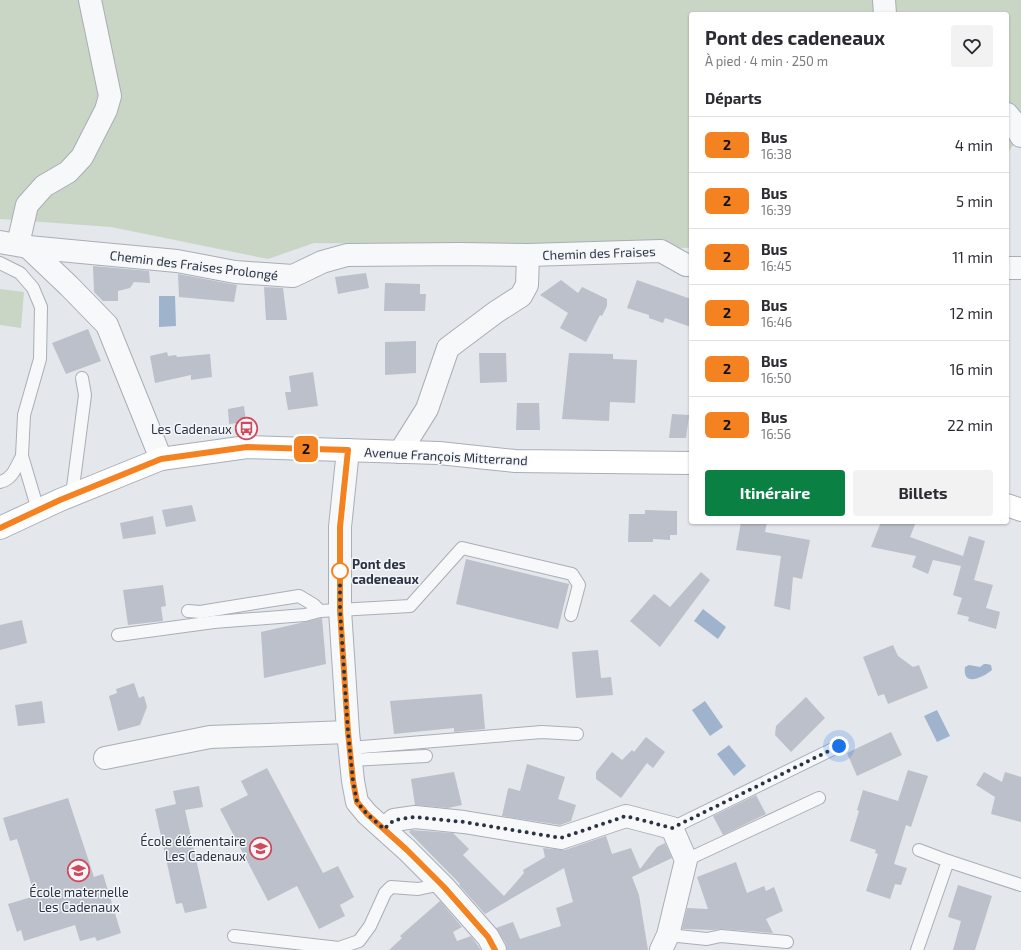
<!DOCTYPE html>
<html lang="fr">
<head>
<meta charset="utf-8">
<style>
  :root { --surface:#fff; --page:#f2f2f3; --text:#2b2b33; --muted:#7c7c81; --line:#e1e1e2; --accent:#0b8043 }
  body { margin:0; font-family:"Exo 2",sans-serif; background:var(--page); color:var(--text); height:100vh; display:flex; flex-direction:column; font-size:15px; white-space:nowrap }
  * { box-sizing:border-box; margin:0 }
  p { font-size:13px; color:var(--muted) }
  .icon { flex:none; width:22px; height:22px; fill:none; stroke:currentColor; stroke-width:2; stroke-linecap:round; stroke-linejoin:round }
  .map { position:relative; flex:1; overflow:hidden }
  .sheet { position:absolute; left:689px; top:12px; width:320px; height:512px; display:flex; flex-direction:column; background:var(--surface); border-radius:4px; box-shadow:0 1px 3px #0004 }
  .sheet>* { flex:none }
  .badge { padding:0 8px; border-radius:6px; font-size:14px; line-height:26px }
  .you { position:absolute; width:20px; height:20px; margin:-10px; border:3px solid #fff; border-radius:50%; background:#1a73e8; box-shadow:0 0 0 6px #1a73e833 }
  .map>.badge { position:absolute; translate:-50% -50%; box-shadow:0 0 0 2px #fff }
  h2 { padding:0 16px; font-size:15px; line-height:36px }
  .round { display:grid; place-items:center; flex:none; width:42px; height:42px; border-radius:4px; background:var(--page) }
  .summary { display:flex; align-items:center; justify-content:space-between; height:68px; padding:0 16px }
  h1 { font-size:19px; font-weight:700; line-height:30px }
  .cta { display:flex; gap:8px; margin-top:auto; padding:8px 16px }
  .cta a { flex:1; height:46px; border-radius:4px; background:var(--accent); color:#fff; font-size:16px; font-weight:700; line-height:46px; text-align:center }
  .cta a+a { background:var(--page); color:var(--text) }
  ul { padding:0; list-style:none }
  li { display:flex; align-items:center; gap:12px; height:56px; padding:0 16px; border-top:1px solid var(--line) }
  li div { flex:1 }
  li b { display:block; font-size:15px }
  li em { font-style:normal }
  li .badge { min-width:44px; font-weight:700; text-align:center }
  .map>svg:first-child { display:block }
  .green { fill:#c9d6c5 }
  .water { fill:#9fb4cc }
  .building { fill:#bbc0ca }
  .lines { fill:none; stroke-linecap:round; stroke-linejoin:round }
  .service-casing { stroke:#a9aeb7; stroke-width:14 }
  .minor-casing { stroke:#a9aeb7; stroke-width:24 }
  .secondary-casing { stroke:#a9aeb7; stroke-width:24 }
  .service { stroke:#f7f8fa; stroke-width:12 }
  .minor { stroke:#f7f8fa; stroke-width:22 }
  .secondary { stroke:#fff; stroke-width:22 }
  .line-casing { stroke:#fff; stroke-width:9 }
  .line { stroke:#f58220; stroke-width:6 }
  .walk { stroke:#2b3445; stroke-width:4; stroke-dasharray:0 7.2 }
  .stop-dot { fill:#fff; stroke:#f58220; stroke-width:2 }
  .labels { text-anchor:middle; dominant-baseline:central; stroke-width:3; stroke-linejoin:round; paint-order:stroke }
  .street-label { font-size:13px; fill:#2b3445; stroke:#f4f6f9 }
  .poi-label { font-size:13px; fill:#2b3445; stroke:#f4f6f9; text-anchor:end }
  .stop-label { font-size:13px; font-weight:bold; fill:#2b3445; stroke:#f4f6f9; text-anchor:start }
</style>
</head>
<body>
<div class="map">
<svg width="1021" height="950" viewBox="0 0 1021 950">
  <rect width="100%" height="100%" fill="#e4e7ec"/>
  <g class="green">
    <polygon points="0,0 1021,0 1021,135 1020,135 1007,154 1007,14 691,14 691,248 314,243 268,259 111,227 0,219"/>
    <polygon points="0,289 24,292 21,328 0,325"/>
  </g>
  <g class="water">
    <polygon points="159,296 175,296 176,326 159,327"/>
    <polygon points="703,609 726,627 718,639 694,621"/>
    <path d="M984,664H987L991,665L992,670C984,677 962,688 965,667L969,665L980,667Z"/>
    <polygon points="705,701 723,727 710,736 692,710"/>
    <polygon points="937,710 950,736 937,742 924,716"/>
    <polygon points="729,745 746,766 734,776 717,754"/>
  </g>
  <g class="building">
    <polygon points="93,266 149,271 150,283 134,282 130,288 118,291 118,301 103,301 94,292"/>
    <polygon points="366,273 369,288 338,294 335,277"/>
    <polygon points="178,274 237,285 234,302 179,297"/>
    <polygon points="561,280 578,293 582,287 607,299 607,306 602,316 600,315 586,342 560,328 568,313 540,295"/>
    <polygon points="637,280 691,299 691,327 665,318 663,323 649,318 649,315 627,308"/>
    <polygon points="385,283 420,284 420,294 426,294 425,311 384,311"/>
    <polygon points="264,287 283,288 287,320 266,320"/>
    <polygon points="88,329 101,361 66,374 52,343"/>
    <polygon points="416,341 416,373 385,375 385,342"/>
    <polygon points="167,352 168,356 176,355 177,357 210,354 212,377 191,380 191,375 155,383 150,356"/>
    <polygon points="479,353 506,353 507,382 480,383"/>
    <polygon points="569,353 613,354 613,359 637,360 635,403 610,402 609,421 562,419"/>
    <polygon points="313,372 318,406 288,410 285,392 291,392 289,376"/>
    <polygon points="517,403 539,403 540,430 516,430"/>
    <polygon points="244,406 246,422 229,424 228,409"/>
    <polygon points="672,414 689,415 686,438 669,438"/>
    <polygon points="192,505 196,521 166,527 162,510"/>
    <polygon points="645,510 677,511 677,535 670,535 670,540 653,539 653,542 628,542 629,514 645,514"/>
    <polygon points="153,516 156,534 123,539 120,523"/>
    <polygon points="741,522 767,522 765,532 810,540 802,579 793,577 790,610 774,606 781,556 736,550"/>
    <polygon points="881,522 916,522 910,537 963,556 969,536 985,541 974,580 993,585 986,608 1000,612 996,629 968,621 969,617 957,614 962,598 953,595 961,566 933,560 928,574 912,567 916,556 871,547"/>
    <polygon points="466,559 569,584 558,629 456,604"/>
    <polygon points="701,572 710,580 660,647 630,621 654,594 670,607"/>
    <polygon points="163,585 166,606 161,607 163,621 128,625 123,590"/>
    <polygon points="322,618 326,664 264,678 261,632"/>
    <polygon points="22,620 27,643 0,650 0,625"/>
    <polygon points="893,645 898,656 913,667 919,665 928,688 888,704 884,694 878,696 863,657"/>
    <polygon points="598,650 601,678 611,677 613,695 576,698 572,652"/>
    <polygon points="134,683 139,698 144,696 147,707 140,725 118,731 109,696 117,693 116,689"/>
    <polygon points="482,694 485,729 454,732 454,728 394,734 390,701"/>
    <polygon points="806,697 825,718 791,752 775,735 776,726"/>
    <polygon points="42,701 45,723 18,726 15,705"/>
    <polygon points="891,732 902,755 857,776 847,753"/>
    <polygon points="646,737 665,752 653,768 647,763 621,798 596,779 596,772 612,752 622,760 632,750 634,752"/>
    <polygon points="527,764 565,777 558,799 576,805 571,821 560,825 502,816 508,789 509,788 520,791"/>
    <polygon points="267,768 323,873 338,866 354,897 340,905 345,916 319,929 297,886 268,901 220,809 248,795 241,781"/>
    <polygon points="908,770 928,776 911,827 906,825 894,864 907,868 901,885 895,884 890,899 866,891 878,854 875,853 876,850 850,841 859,811 857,810 863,790 898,801"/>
    <polygon points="454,772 462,805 448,808 415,805 411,779"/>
    <polygon points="984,772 1002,782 1005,772 1021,777 1021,822 991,814 995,797 976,785"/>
    <polygon points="199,786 203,807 185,810 207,908 185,913 182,903 176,904 155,809 176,804 173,791"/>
    <polygon points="756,795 766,814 723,835 713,816"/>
    <polygon points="68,798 94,877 103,874 121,933 97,941 95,937 80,941 75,925 24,941 21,930 17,932 8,904 35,896 17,839 10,841 3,818"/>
    <polygon points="411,830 453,833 469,849 463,855 504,896 524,873 523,870 545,857 543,848 565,850 606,836 612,854 631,848 640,869 657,847 665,843 672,858 632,877 639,895 648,950 507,950 506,944 496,928 513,922 520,939 561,926 556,908 573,902 564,868 485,914 459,885 460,884 409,832"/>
    <polygon points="736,862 747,893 764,886 766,891 774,887 783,911 766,919 773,933 722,929 712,930 682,929 687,908 708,909 697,877"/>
    <polygon points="958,885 992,896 975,950 953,950 961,921 948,917"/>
    <polygon points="440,901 462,927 453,932 457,941 471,936 481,950 389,950 402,938 400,936"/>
  </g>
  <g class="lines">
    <defs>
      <g id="service">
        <polyline points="0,263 20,273 33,288 41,307 40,359 24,415 22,456 38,510"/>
        <path d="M0,482C13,479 16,467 22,456"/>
        <polyline points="72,495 85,395 82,378"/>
        <polyline points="188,611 200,612 299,596 314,605 320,611"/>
        <polyline points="118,635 214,622 305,615 320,611 410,606 462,548 572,574 579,585 571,615"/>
        <polyline points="350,748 542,732 577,734"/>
        <polyline points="351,760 426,756"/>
        <polyline points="672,828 839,746"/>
        <polyline points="919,850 948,861"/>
        <polyline points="686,860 819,798"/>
        <polyline points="668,935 707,939 721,936 787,942"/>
        <polyline points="234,936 339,948 359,941 370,926 385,893 391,887 418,889 442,884"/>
        <polyline points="917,950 948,861 1021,885"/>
      </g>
      <g id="minor">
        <polyline points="884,0 885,14"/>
        <polyline points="1007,114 1012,120 1021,136"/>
        <polyline points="0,242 28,247 177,261 235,272 293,276 322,262 347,255 459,254 528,255 661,251 686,265 691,265"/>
        <polyline points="18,244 27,205 44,186 68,172 82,157 106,110 110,96 90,0"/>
        <polyline points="28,247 69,286 107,325 161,459"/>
        <polyline points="1007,268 1021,268"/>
        <polyline points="348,450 340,527 340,610 348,732 353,781 357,802 367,814 407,850 444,887 488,937 495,950"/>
        <polyline points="400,452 427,409 448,348 496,312 521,296 527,285 528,255"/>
        <polyline points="105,758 210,737 348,732"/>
        <polyline points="384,829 394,820 415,817 464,822 561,838 626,816 672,828 686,860 668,935 661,950"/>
      </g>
      <g id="secondary">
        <polyline points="1007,505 1021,510"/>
        <polyline points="0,528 60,500 161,459 247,447 439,453 515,461 691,463"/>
      </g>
    </defs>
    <use href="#service" class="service-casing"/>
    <use href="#minor" class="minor-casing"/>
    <use href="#secondary" class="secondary-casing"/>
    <use href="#service" class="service"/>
    <use href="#minor" class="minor"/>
    <use href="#secondary" class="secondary"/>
  </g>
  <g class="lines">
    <defs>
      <polyline id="line" points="0,528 60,500 161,459 247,447 348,450 340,527 340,610 348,732 353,781 357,802 367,814 407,850 444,887 488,937 495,950"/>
    </defs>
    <use href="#line" class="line-casing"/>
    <use href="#line" class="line"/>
    <polyline class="walk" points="340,571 340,610 348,732 353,781 357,802 367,814 384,829 394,820 415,817 464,822 561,838 626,816 672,828 839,746"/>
  </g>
  <defs>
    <symbol id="bus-ring" viewBox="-11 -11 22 22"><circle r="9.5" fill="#f4f6f9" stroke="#d1495b" stroke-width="1.5"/><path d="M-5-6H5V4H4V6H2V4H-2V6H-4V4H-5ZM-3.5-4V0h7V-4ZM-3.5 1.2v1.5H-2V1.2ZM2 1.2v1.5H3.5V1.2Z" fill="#d1495b"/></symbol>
    <symbol id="school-ring" viewBox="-11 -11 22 22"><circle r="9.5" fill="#f4f6f9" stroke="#d1495b" stroke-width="1.5"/><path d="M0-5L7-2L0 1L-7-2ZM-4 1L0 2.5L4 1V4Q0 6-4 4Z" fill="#d1495b"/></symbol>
  </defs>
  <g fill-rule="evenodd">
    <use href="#bus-ring" x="234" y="416" width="25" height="25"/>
    <use href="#school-ring" x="248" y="836" width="25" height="25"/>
    <use href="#school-ring" x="66" y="858" width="25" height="25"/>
  </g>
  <circle class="stop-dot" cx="340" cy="571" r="8"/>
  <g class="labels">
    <g class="street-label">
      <text transform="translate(599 253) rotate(-2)">Chemin des Fraises</text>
      <text transform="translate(194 265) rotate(7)">Chemin des Fraises Prolongé</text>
      <text transform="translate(446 456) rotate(3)">Avenue François Mitterrand</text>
    </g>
    <g class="poi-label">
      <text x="232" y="429">Les Cadenaux</text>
      <text x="246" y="841">École élémentaire<tspan x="246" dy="15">Les Cadenaux</tspan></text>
      <text x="79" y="892" text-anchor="middle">École maternelle<tspan x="79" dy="15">Les Cadenaux</tspan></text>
    </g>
    <g class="stop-label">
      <text x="352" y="564">Pont des<tspan x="352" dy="15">cadeneaux</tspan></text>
    </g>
  </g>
</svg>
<div class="you" style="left:839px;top:746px"></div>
<b class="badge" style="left:306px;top:449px;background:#f58220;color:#111">2</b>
<section class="sheet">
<div class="summary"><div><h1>Pont des cadeneaux</h1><p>À pied · 4 min · 250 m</p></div><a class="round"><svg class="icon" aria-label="heart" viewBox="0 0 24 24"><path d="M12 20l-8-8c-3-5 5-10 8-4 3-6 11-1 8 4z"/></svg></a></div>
<h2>Départs</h2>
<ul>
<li><span class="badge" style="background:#f58220;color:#111">2</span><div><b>Bus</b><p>16:38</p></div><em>4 min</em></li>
<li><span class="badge" style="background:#f58220;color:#111">2</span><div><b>Bus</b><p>16:39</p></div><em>5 min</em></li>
<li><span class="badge" style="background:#f58220;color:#111">2</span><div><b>Bus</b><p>16:45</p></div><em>11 min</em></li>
<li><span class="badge" style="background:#f58220;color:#111">2</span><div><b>Bus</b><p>16:46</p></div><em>12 min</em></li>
<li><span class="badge" style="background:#f58220;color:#111">2</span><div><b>Bus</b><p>16:50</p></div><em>16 min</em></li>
<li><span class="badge" style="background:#f58220;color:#111">2</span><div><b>Bus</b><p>16:56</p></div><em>22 min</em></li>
</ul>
<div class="cta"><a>Itinéraire</a><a>Billets</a></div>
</section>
</div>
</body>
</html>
